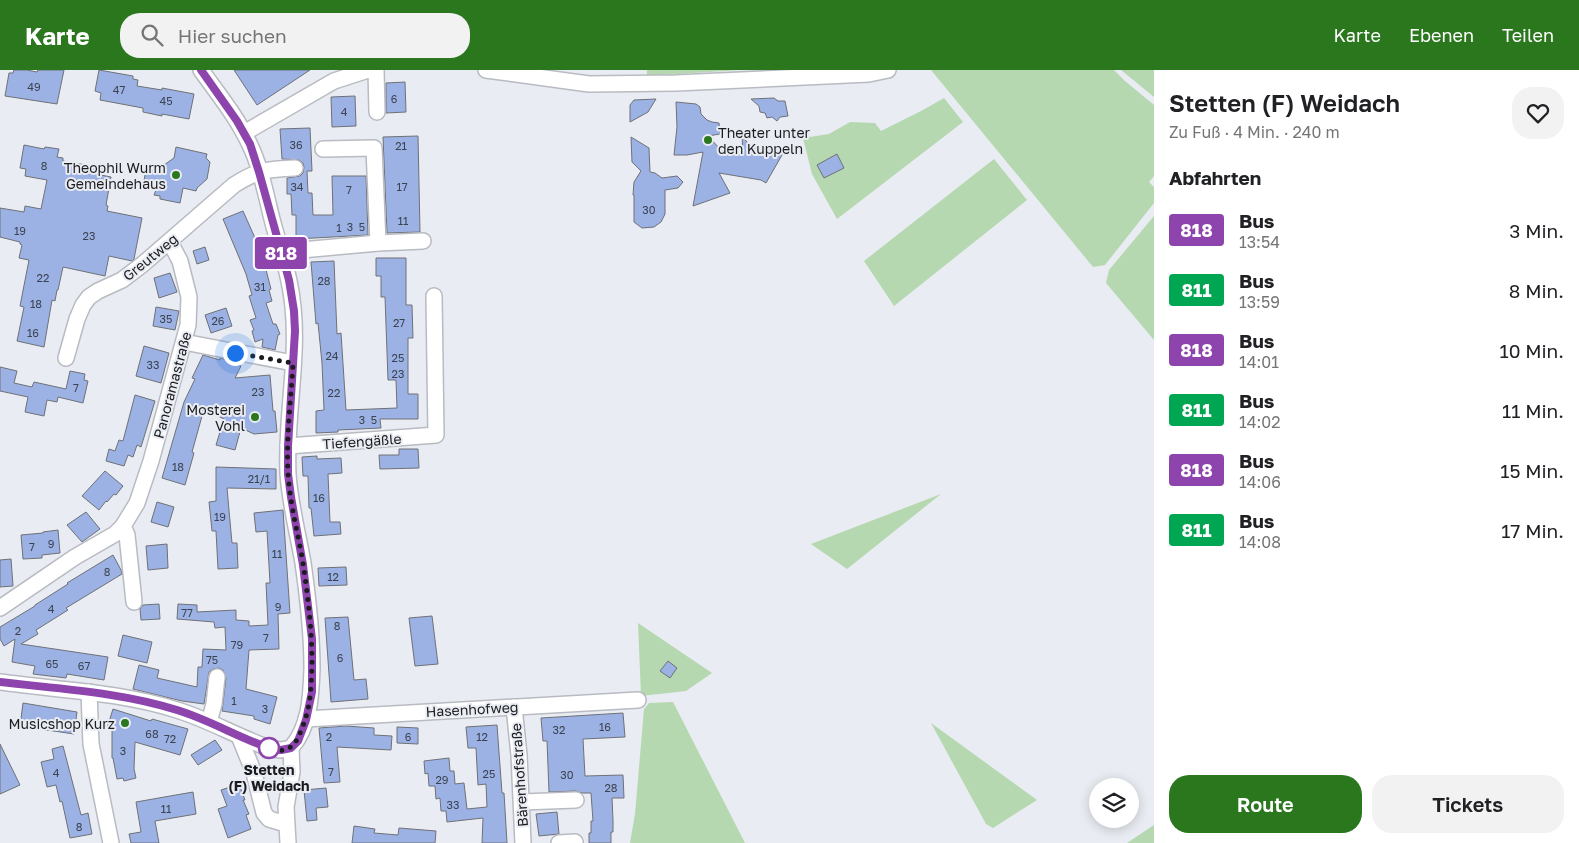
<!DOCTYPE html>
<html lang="de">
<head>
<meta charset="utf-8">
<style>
  :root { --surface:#fff; --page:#f2f2f2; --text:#202124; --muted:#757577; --accent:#2a771e }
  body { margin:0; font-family:"Golos Text",sans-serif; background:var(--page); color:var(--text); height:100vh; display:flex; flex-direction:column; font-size:19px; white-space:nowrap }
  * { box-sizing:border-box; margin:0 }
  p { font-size:16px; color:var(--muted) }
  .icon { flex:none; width:28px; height:28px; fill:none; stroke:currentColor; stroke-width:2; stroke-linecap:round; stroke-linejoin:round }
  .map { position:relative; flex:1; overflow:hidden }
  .drawer { display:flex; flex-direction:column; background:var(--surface); width:425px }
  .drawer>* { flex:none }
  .badge { padding:0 10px; border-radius:4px; font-size:18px; line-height:32px }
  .tools { position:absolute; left:1089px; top:708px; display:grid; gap:10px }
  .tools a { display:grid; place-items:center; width:50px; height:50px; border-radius:50%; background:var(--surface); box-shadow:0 2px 12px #0003; font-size:25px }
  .you { position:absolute; width:25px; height:25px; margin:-12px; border:4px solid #fff; border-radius:50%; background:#1a73e8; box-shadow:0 0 0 8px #1a73e833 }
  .map>.badge { position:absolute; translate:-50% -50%; box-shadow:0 0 0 2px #fff }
  h2 { padding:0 15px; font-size:19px; line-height:45px }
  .round { display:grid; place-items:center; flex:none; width:52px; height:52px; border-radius:20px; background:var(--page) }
  .summary { display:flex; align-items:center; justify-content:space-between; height:85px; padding:0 15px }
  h1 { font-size:24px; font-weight:600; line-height:38px }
  .primary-button { display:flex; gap:10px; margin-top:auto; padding:10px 15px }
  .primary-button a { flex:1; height:58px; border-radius:20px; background:var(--accent); color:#fff; font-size:20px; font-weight:600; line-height:58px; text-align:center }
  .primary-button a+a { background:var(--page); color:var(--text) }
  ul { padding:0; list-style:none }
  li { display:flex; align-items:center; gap:15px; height:60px; padding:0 15px }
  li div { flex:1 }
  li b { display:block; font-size:19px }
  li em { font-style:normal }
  li .badge { min-width:55px; font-weight:700; text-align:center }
  header { display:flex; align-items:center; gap:30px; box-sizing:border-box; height:70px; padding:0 25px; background:var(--accent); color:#fff }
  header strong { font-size:24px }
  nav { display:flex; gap:28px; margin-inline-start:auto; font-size:18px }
  .search { width:350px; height:45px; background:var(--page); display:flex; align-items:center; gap:12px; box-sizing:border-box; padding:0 18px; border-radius:20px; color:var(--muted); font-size:19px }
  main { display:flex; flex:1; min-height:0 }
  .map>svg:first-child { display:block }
  .green { fill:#b6d8b0 }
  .building { fill:#9cb2e4; stroke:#6e7176 }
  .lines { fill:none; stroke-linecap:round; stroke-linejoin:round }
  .minor-casing { stroke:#b9bbc2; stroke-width:18 }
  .minor { stroke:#fff; stroke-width:15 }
  .line-casing { stroke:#fff; stroke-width:11 }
  .line { stroke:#8e44ad; stroke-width:8 }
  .walk { stroke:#1b1c1f; stroke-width:5; stroke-dasharray:0 9 }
  .poi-dot { fill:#2a771e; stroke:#e9ecf2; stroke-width:2 }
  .stop-dot { fill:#fff; stroke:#8e44ad; stroke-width:2.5 }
  .labels { text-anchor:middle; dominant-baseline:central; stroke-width:4; stroke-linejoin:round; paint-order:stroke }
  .number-label { font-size:11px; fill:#3b4250 }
  .poi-label { font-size:14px; fill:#1b1c1f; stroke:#e9ecf2; text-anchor:end }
  .street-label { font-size:14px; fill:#1b1c1f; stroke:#e9ecf2 }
  .stop-label { font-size:14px; font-weight:bold; fill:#1b1c1f; stroke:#e9ecf2 }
</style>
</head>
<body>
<header>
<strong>Karte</strong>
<div class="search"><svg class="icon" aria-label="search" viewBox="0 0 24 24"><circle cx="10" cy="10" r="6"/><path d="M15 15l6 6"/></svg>Hier suchen</div>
<nav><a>Karte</a><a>Ebenen</a><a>Teilen</a></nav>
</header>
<main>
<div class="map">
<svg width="1154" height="773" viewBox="0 0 1154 773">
  <rect width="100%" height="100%" fill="#e9ecf2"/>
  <g class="green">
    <polygon points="647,0 740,0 647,6"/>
    <polygon points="931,0 1114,0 1125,11 1154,35 1154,106 1149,112 1154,117 1154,133 1105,195 1093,197"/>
    <polygon points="1121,0 1154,0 1154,27"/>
    <polygon points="944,28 963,52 837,149 812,104 803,68 829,64 850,52 875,53 881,61 923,40"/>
    <polygon points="994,89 1027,130 894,236 864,191"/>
    <polygon points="1154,146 1154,270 1106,213 1109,200"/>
    <polygon points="941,424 847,499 811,474"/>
    <polygon points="638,553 712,603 686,621 641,626"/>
    <polygon points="673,632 745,773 630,773 635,744 644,639 649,633"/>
    <polygon points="931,653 1037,730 993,758 986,754"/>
    <polygon points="1154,755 1154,773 1127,773"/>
  </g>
  <g class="building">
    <polygon points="14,0 27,0 37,2 38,0 64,0 57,34 5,26 9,3 13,3"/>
    <polygon points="99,0 133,6 133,9 138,10 137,16 162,20 162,18 194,24 189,49 162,44 162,46 143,42 143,38 100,30 101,23 95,21"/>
    <polygon points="234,0 310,0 257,35"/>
    <polygon points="405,12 406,42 386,43 386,13"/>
    <polygon points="355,26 356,56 332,57 331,27"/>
    <polygon points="774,28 778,31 785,31 788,46 780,47 777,51 772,47 767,48 765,43 760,42 759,36 751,29"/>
    <polygon points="656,29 648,42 630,52 630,35 634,30"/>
    <polygon points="676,32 696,34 700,37 701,44 707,50 712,52 719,53 720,64 708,66 721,80 728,83 743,85 742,65 751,78 786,78 766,113 761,110 719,103 730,123 693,136 703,82 687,85 674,85 677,57"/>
    <polygon points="310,58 312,101 307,101 308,123 312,123 313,145 333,145 332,106 366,106 368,165 296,169 296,145 292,145 291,124 287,124 287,108 300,106 303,103 304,97 303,93 299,90 282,89 280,59"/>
    <polygon points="418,66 420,162 387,163 383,67"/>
    <polygon points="631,67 649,78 650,102 655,103 662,108 677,106 683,112 678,118 665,120 665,144 661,152 654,157 642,158 634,152 634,125 633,125 634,112 641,101 632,92"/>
    <polygon points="24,75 44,79 45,77 59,79 57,87 63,88 63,91 103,98 101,105 111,107 106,135 108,136 107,141 142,148 134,189 132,191 109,186 105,206 63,197 58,220 57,220 55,231 52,230 44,277 17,271 24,237 20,236 29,190 19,188 22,175 20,174 20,172 0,167 0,138 24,142 25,136 41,139 47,110 25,106 26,99 20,98"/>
    <polygon points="176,77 207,84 206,88 210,92 207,109 197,118 196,121 183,118 180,133 160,129 160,126 154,125 156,120 143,117 146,99 162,102 164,95 174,88"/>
    <polygon points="837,84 844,98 824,108 817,95"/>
    <polygon points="243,141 267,195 265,196 271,219 269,220 272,231 266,233 273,254 276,254 280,264 278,265 275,280 262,277 263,269 255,272 252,261 254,260 250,250 256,248 249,226 252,225 246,204 223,149"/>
    <polygon points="205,177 209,190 197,194 193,181"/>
    <polygon points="376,188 406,188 406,235 412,235 413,268 408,268 408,324 418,324 418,349 380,349 381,358 338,360 338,362 316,363 316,341 324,340 322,293 318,253 316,254 311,192 334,191 337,264 341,263 346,340 397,338 396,310 388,310 385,227 381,227 381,206 376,206"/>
    <polygon points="170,203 177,222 159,228 154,208"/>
    <polygon points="156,237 179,241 175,260 153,256"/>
    <polygon points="226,238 232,256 211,263 205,245"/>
    <polygon points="144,276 169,283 161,313 136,306"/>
    <polygon points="203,285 220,290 220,288 229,290 241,296 235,308 270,305 273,341 275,341 277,362 254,364 241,358 235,380 216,375 224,349 204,339 192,382 194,383 185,415 162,408 184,332 195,309 192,308"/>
    <polygon points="0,297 17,301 14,313 32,317 34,312 66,319 70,301 85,304 84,310 88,311 83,333 58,327 57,332 47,330 44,346 25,342 28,327 0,321"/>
    <polygon points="135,325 155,331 141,377 137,375 133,387 128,385 124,396 106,391 109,379 115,381 119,370 123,371"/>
    <polygon points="399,379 418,379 419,398 380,399 379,385 399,385"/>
    <polygon points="317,386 317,389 341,388 342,403 328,404 330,452 340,452 341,464 314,466 311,438 309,438 308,406 303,406 302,387"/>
    <polygon points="216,397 276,399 276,419 227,418 232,473 237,473 238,498 218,499 216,461 212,461 209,432 216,431"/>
    <polygon points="105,401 123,416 116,425 114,424 107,432 106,431 99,440 82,426"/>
    <polygon points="157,432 174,437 168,457 151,452"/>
    <polygon points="283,440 290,543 278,544 279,579 249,580 246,619 277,627 270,654 254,649 254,646 222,641 226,608 223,600 219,598 213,599 209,602 204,634 182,631 133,619 139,595 159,600 157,608 197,617 198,597 202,597 203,579 226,580 225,557 215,558 214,552 177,549 178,534 197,535 197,542 236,540 236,550 249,551 249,556 268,555 266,513 270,513 267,461 256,462 254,443"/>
    <polygon points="86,442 100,459 82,472 67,455"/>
    <polygon points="58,460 60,483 42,485 42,488 23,489 21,465 43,463 43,462"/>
    <polygon points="167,474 168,498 148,500 146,476"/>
    <polygon points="113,485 121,500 122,504 66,538 68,540 36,560 38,564 21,574 108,587 104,610 67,604 66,608 33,604 35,596 12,592 15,569 4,576 0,569 0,557 35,536 35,535 68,514 67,513"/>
    <polygon points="11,489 13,516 0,517 0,490"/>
    <polygon points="346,497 347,515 319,516 318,498"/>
    <polygon points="159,534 160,549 141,550 140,539 143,535"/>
    <polygon points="432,546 438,594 415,596 409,548"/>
    <polygon points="348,547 354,610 366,609 368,629 331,632 325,548"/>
    <polygon points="123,565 152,572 147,593 118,586"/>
    <polygon points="668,591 677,598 670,608 660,601"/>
    <polygon points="23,633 77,642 74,664 20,656"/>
    <polygon points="113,639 151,651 152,649 188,659 180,685 135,672 134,699 136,708 124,711 123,708 117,709 113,688 112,688 112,660 107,658"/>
    <polygon points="623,643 625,667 583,669 585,706 623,705 624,728 612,728 613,750 613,762 611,762 611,773 589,773 589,763 591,763 591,751 593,751 591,723 582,723 576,721 549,722 547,671 543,671 541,648"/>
    <polygon points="497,655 502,723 504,723 507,773 482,773 483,748 447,752 446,741 441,741 440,728 436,729 435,716 429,716 428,703 425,704 424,691 449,688 450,701 454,701 455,714 464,713 467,739 487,737 486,714 478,715 476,678 468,678 466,657"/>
    <polygon points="346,656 374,658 374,665 392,666 391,680 337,677 340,712 324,713 319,658"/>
    <polygon points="397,657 418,658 418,674 397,673"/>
    <polygon points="215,670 222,680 198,695 191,685"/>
    <polygon points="0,674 20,715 0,724"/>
    <polygon points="63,676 81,745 88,743 92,764 70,768 62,731 60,732 56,715 47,717 41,692 54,689 52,679"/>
    <polygon points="239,714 245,730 243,730 249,744 246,745 251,759 228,768 218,739 227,736 221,720"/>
    <polygon points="326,718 328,737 316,738 317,750 307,751 304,720"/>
    <polygon points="193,722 196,744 155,751 159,773 131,773 129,764 141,762 136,732"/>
    <polygon points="557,742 559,764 539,766 536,744"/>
    <polygon points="354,756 375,759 374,763 398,765 399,758 436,761 435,773 352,773"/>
  </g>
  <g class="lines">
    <defs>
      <g id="minor">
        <path d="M201,0C218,24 237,47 249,73C261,97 266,126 273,153C278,172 285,191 289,211C303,275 285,339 288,404C290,434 298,464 303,493C308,528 312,564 312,599C311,626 310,657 291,678"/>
        <polyline points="376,0 377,42"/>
        <polyline points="486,0 589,14 676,13 869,4 888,0"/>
        <polyline points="244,63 334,11 368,0"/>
        <polyline points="323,79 374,78 378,173"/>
        <polyline points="280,182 378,173 423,171"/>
        <polyline points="184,272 293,293"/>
        <path d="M66,288L77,249L83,235L89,227L98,221L122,210L143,194L234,115C257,100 268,99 295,98"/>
        <polyline points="288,376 436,365 434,226"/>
        <polyline points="123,456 127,465 134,532"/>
        <polyline points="0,538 75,487 115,464 123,456 137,433 151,391 188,255 189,227 180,191 170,172"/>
        <path d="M0,612C59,620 120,622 177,640C210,650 239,668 272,679L281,680L291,678"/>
        <polyline points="89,622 91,674 111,773"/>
        <polyline points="514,637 519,685 523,773"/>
        <polyline points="306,649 638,630"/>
        <polyline points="209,652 214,634 217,607"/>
        <polyline points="239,666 254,703 264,743 269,749 286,754"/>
        <polyline points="522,732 576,730"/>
        <polyline points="288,773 286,737 292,702 291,678"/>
        <polyline points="559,773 575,772"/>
      </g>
    </defs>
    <use href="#minor" class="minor-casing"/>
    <use href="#minor" class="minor"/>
  </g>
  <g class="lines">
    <defs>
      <path id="line" d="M0,612C59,619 120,622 177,640C210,650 239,668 272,679L281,680L291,678L298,671L306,650L312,622V569L303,495L291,427L288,404V376L295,261L294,241L289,210L259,102L250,74L237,51L201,0"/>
    </defs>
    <use href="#line" class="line-casing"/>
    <use href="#line" class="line"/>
    <path class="walk" d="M235,283L293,293C291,330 286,367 288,403C290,434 298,463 303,493C308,527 312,561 312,595C311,618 311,637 302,658C296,675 289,685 269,678"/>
  </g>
  <g class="poi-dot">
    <circle cx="708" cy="70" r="5"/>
    <circle cx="176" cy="105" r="5"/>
    <circle cx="255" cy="347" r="5"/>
    <circle cx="125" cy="653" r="5"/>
  </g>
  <circle class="stop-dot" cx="269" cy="678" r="10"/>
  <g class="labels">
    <g class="number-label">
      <text x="34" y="16">49</text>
      <text x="119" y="19">47</text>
      <text x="394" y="28">6</text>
      <text x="166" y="30">45</text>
      <text x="344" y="41">4</text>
      <text x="296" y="74">36</text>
      <text x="401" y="75">21</text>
      <text x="44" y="95">8</text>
      <text x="297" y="116">34</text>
      <text x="402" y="116">17</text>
      <text x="349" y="119">7</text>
      <text x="649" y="139">30</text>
      <text x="403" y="150">11</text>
      <text x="350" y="156">3</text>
      <text x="362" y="156">5</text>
      <text x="339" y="157">1</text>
      <text x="20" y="160">19</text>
      <text x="89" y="165">23</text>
      <text x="43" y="207">22</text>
      <text x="324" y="210">28</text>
      <text x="260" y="216">31</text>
      <text x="36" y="233">18</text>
      <text x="166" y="248">35</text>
      <text x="218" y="250">26</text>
      <text x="399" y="252">27</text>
      <text x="33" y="262">16</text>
      <text x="332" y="285">24</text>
      <text x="398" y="287">25</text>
      <text x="153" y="294">33</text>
      <text x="398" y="303">23</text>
      <text x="76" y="317">7</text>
      <text x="258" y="321">23</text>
      <text x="334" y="322">22</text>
      <text x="362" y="349">3</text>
      <text x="374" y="349">5</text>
      <text x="178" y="396">18</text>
      <text x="259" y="408">21/1</text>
      <text x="319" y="427">16</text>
      <text x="220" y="446">19</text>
      <text x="51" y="473">9</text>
      <text x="32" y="476">7</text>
      <text x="277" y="483">11</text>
      <text x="107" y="501">8</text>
      <text x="333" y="506">12</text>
      <text x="278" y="536">9</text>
      <text x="51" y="538">4</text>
      <text x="187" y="542">77</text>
      <text x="337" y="555">8</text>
      <text x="18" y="560">2</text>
      <text x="266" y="567">7</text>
      <text x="237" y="574">79</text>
      <text x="340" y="587">6</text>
      <text x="212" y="589">75</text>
      <text x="52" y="593">65</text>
      <text x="84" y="595">67</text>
      <text x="234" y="630">1</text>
      <text x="265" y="638">3</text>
      <text x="605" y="656">16</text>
      <text x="559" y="659">32</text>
      <text x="152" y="663">68</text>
      <text x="329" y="666">2</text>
      <text x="408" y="666">6</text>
      <text x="482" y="666">12</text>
      <text x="170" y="668">72</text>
      <text x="123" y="680">3</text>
      <text x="331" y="701">7</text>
      <text x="56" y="702">4</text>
      <text x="489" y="703">25</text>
      <text x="567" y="704">30</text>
      <text x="442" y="709">29</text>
      <text x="611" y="717">28</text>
      <text x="453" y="734">33</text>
      <text x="166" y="738">11</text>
      <text x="79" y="756">8</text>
    </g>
    <g class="poi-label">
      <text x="718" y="62" text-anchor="start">Theater unter<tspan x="718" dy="16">den Kuppeln</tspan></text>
      <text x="166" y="97">Theophil Wurm<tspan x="166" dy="16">Gemeindehaus</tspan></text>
      <text x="245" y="339">Mosterei<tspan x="245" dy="16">Vohl</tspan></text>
      <text x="115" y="653">Musicshop Kurz</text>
    </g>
    <g class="street-label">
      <text transform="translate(150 187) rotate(-39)">Greutweg</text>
      <text transform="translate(172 315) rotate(-75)">Panoramastraße</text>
      <text transform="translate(362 371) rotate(-4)">Tiefengäßle</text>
      <text transform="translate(472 639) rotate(-3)">Hasenhofweg</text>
      <text transform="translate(519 705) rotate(-94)">Bärenhofstraße</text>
    </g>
    <g class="stop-label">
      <text x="269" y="699">Stetten<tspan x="269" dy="16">(F) Weidach</tspan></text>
    </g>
  </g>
</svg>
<div class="tools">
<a><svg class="icon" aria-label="layers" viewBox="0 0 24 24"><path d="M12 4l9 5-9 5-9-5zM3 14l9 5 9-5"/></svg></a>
</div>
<div class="you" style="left:235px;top:283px"></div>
<b class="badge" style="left:281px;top:183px;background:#8e44ad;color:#fff">818</b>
</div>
<section class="drawer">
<div class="summary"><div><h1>Stetten (F) Weidach</h1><p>Zu Fuß · 4 Min. · 240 m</p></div><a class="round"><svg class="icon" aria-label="heart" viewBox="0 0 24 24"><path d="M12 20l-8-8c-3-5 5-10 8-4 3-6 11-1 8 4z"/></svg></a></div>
<h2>Abfahrten</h2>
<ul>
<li><span class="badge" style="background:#8e44ad;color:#fff">818</span><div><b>Bus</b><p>13:54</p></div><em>3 Min.</em></li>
<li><span class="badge" style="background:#00a651;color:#fff">811</span><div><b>Bus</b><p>13:59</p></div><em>8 Min.</em></li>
<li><span class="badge" style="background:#8e44ad;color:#fff">818</span><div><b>Bus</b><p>14:01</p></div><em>10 Min.</em></li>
<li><span class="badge" style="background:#00a651;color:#fff">811</span><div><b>Bus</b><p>14:02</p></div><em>11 Min.</em></li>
<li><span class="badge" style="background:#8e44ad;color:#fff">818</span><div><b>Bus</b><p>14:06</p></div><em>15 Min.</em></li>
<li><span class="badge" style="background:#00a651;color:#fff">811</span><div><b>Bus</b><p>14:08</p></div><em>17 Min.</em></li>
</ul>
<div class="primary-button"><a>Route</a><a>Tickets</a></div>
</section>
</main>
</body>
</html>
